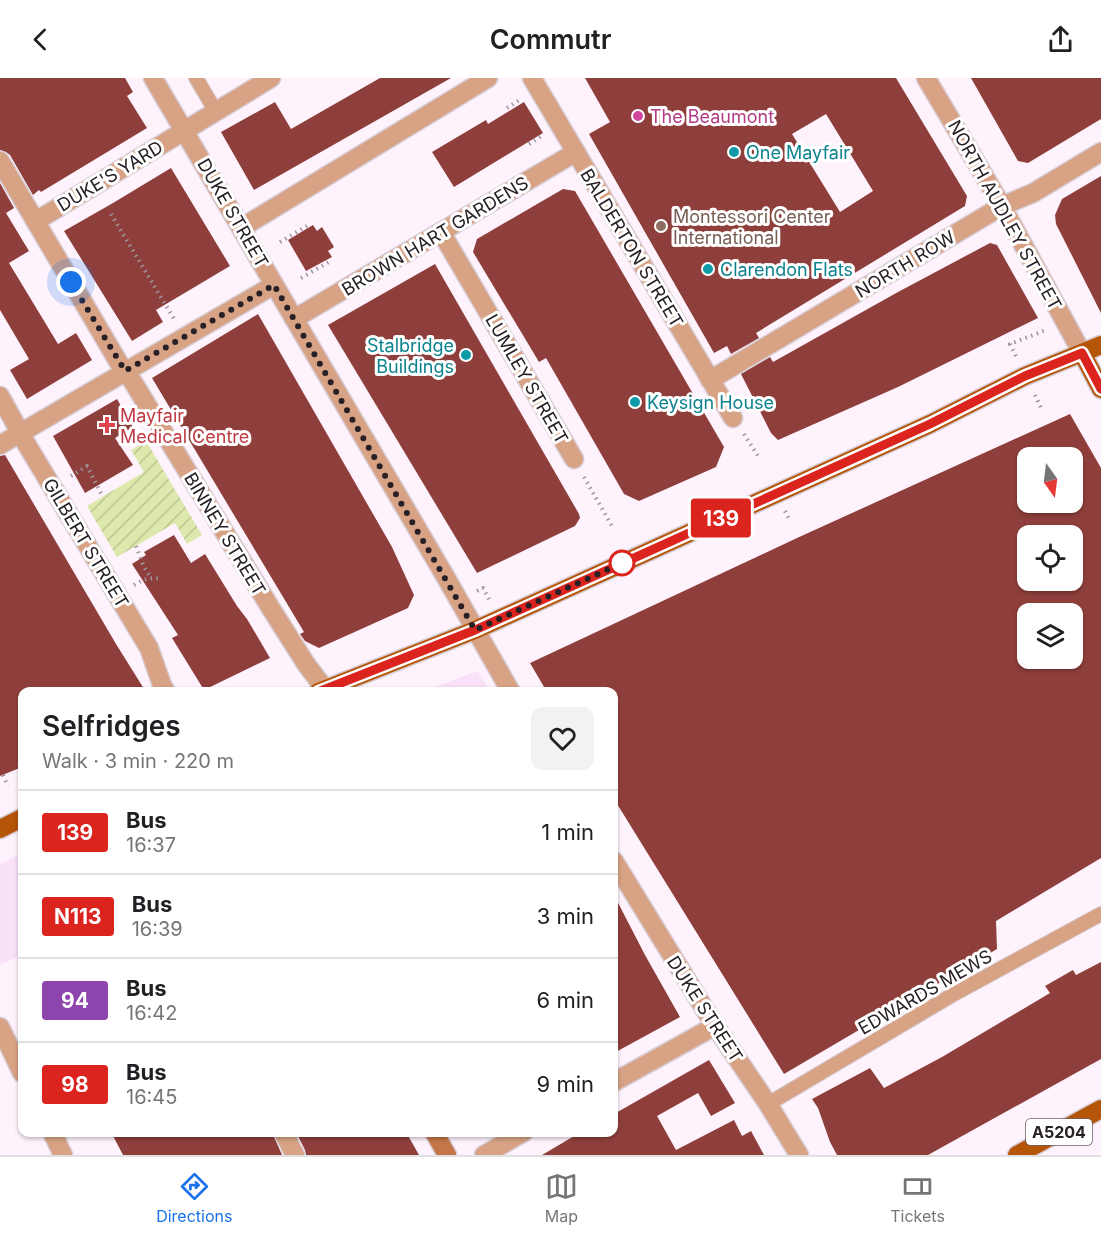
<!DOCTYPE html>
<html lang="en">
<head>
<meta charset="utf-8">
<style>
  :root { --surface:#fff; --page:#f2f2f2; --text:#202124; --muted:#757577; --line:#e0e0e0; --accent:#1a73e8 }
  body { margin:0; font-family:Inter,sans-serif; background:var(--page); color:var(--text); height:100vh; display:flex; flex-direction:column; font-size:22px; white-space:nowrap }
  * { box-sizing:border-box; margin:0 }
  p { font-size:20px; color:var(--muted) }
  .icon { flex:none; width:33px; height:33px; fill:none; stroke:currentColor; stroke-width:2; stroke-linecap:round; stroke-linejoin:round }
  .map { position:relative; flex:1; overflow:hidden }
  .panel { position:absolute; left:18px; top:609px; width:600px; height:450px; display:flex; flex-direction:column; background:var(--surface); border-radius:12px; box-shadow:0 2px 4px #0004 }
  .panel>* { flex:none }
  .badge { padding:0 12px; border-radius:4px; font-size:21px; line-height:39px }
  .needle { width:39px; rotate:166deg }
  .tools { position:absolute; left:1017px; top:369px; display:grid; gap:12px }
  .tools a { display:grid; place-items:center; width:66px; height:66px; border-radius:12px; background:var(--surface); box-shadow:0 2px 4px #0004; font-size:30px }
  .you { position:absolute; width:30px; height:30px; margin:-15px; border:4px solid #fff; border-radius:50%; background:#1a73e8; box-shadow:0 0 0 9px #1a73e833 }
  .map>.badge { position:absolute; translate:-50% -50%; box-shadow:0 0 0 3px #fff }
  .round { display:grid; place-items:center; flex:none; width:63px; height:63px; border-radius:12px; background:var(--page) }
  .overview { display:flex; align-items:center; justify-content:space-between; height:102px; padding:0 24px }
  h1 { font-size:28px; font-weight:600; line-height:45px }
  ul { padding:0; list-style:none }
  li { display:flex; align-items:center; gap:18px; height:84px; padding:0 24px; border-top:2px solid var(--line) }
  li div { flex:1 }
  li b { display:block; font-size:22px }
  li em { font-style:normal }
  li .badge { min-width:66px; font-weight:700; text-align:center }
  header { display:flex; justify-content:space-between; align-items:center; height:78px; padding:0 24px; background:var(--surface); font-size:27px; font-weight:600 }
  .menu { display:flex; justify-content:space-around; align-items:center; height:84px; border-top:2px solid var(--line); background:var(--surface); font-size:16px; color:var(--muted) }
  .menu a { display:grid; justify-items:center; gap:3px }
  .menu .selected { color:var(--accent) }
  .map>svg:first-child { display:block }
  .built { fill:#f9e1f8 }
  .garden { fill:url(#garden-furrows) }
  .building { fill:#8f3f3b; fill-rule:evenodd }
  .lines { fill:none; stroke-linecap:round; stroke-linejoin:round }
  .service-casing { stroke:#d7cdd6; stroke-width:16 }
  .pedestrian-casing { stroke:#d7cdd6; stroke-width:21 }
  .minor-casing { stroke:#d7cdd6; stroke-width:21 }
  .tertiary-casing { stroke:#d7cdd6; stroke-width:21 }
  .secondary-casing { stroke:#d7cdd6; stroke-width:21 }
  .primary-casing { stroke:#d7cdd6; stroke-width:21 }
  .path { stroke:#9e959d; stroke-width:4; stroke-dasharray:1.5 4.5; stroke-linecap:butt }
  .service { stroke:#d8a284; stroke-width:14 }
  .pedestrian { stroke:#d8a284; stroke-width:18 }
  .minor { stroke:#d8a284; stroke-width:18 }
  .tertiary { stroke:#d8a284; stroke-width:18 }
  .secondary { stroke:#c47648; stroke-width:18 }
  .primary { stroke:#b45508; stroke-width:18 }
  .line-casing { stroke:#fff; stroke-width:14 }
  .line { stroke:#dc241f; stroke-width:9 }
  .walk { stroke:#272026; stroke-width:6; stroke-dasharray:0 10.8 }
  .hotel-dot { fill:#d1479c; stroke:#fff; stroke-width:2 }
  .culture-dot { fill:#0f9aa8; stroke:#fff; stroke-width:2 }
  .education-dot { fill:#8d6e63; stroke:#fff; stroke-width:2 }
  .health-dot { fill:#e0444e; stroke:#fff; stroke-width:2 }
  .stop-dot { fill:#fff; stroke:#dc241f; stroke-width:3 }
  .labels { text-anchor:middle; dominant-baseline:central; stroke-width:6; stroke-linejoin:round; paint-order:stroke }
  .shield { fill:#fff; stroke:#686367; stroke-width:1.5 }
  .shield-label { font-size:16px; font-weight:bold; fill:#272026 }
  .hotel-label { font-size:18px; fill:#b23c85; stroke:#fff; text-anchor:start }
  .culture-label { font-size:18px; fill:#0d838f; stroke:#fff; text-anchor:start }
  .street-label { font-size:18px; fill:#272026; stroke:#fff }
  .education-label { font-size:18px; fill:#785e54; stroke:#fff; text-anchor:start }
  .health-label { font-size:18px; fill:#be3a42; stroke:#fff; text-anchor:start }
</style>
</head>
<body>
<header><svg class="icon" aria-label="back" viewBox="0 0 24 24"><path d="M15 5l-7 7 7 7"/></svg>Commutr<svg class="icon" aria-label="share" viewBox="0 0 24 24"><path d="M12 15V3M7 8l5-5 5 5M5 13v7h14v-7"/></svg></header>
<div class="map">
<svg width="1101" height="1077" viewBox="0 0 1101 1077">
  <defs>
    <pattern id="garden-furrows" width="10" height="10" patternUnits="userSpaceOnUse" patternTransform="scale(1.5)"><rect width="10" height="10" fill="#dce8ac"/><path d="M-1 1l2-2M0 10L10 0M9 11l2-2" fill="none" stroke="#bdc794"/></pattern>
  </defs>
  <rect width="100%" height="100%" fill="#fef3fd"/>
  <g class="built">
    <polygon points="478,593 490,613 424,613"/>
    <polygon points="22,775 22,877 0,887 0,786"/>
  </g>
  <polygon class="garden" points="146,363 202,457 187,466 175,445 117,479 87,428 144,394 131,372"/>
  <g class="building">
    <polygon points="0,0 125,0 133,14 127,18 147,50 41,114 39,112 33,117 10,77 6,74 0,72"/>
    <polygon points="380,0 451,0 254,112 221,54 275,24 291,51"/>
    <path d="M585,0H896L967,118L965,128L756,255L759,260L731,276L727,268L714,275L589,56L610,44ZM826,36L873,113L840,134L792,56Z"/>
    <polygon points="971,0 1101,0 1101,41 1028,85 1018,83"/>
    <polygon points="524,24 543,55 454,109 432,74 486,42 488,46"/>
    <polygon points="171,90 230,188 156,232 163,244 132,263 64,153 113,125"/>
    <polygon points="1101,98 1101,235 1056,146 1055,137 1062,121"/>
    <polygon points="0,105 14,130 6,135 29,173 9,185 58,266 76,255 92,282 27,321 10,292 29,281 0,232"/>
    <polygon points="563,111 575,113 724,369 716,389 639,423 624,416 546,280 539,284 473,174 477,161"/>
    <polygon points="313,147 317,153 322,149 334,169 328,173 332,179 306,193 288,162"/>
    <polygon points="990,165 997,167 1038,240 898,309 778,362 771,355 741,296 770,279 773,284 898,214"/>
    <polygon points="435,186 579,436 580,440 575,448 477,495 328,247"/>
    <polygon points="258,236 392,469 414,517 408,530 319,570 305,563 300,556 304,554 152,300"/>
    <polygon points="117,321 133,349 115,360 133,387 85,415 53,358"/>
    <path d="M1070,336L1101,390V780L996,843L997,871L784,996L614,721V614H547L530,585L797,460ZM1028,380H1072V424H1028ZM1028,458H1072V502H1028ZM1028,536H1072V580H1028Z"/>
    <polygon points="5,377 116,566 146,614 22,614 22,689 0,698 0,378"/>
    <polygon points="174,457 191,485 205,476 237,528 247,541 270,580 204,612 172,560 178,557 132,486 146,477 144,474"/>
    <polygon points="614,817 645,877 680,939 614,975"/>
    <polygon points="1101,884 1101,981 928,1077 837,1077 830,1064 818,1030 812,1021 870,990 884,1010 942,979 1050,915 1045,908 1073,892 1076,897"/>
    <polygon points="709,982 735,1025 711,1038 698,1015 657,1038 676,1072 734,1042 742,1058 751,1053 764,1077 542,1077 581,1054 614,1054 614,1036"/>
    <polygon points="111,1054 272,1054 282,1077 123,1077"/>
    <polygon points="296,1054 406,1054 419,1077 306,1077 305,1072"/>
  </g>
  <g class="lines">
    <defs>
      <g id="service">
        <polyline points="196,0 216,34"/>
        <polyline points="768,1026 954,916 1101,836"/>
      </g>
      <polyline id="pedestrian" points="283,1054 295,1077"/>
      <g id="minor">
        <polyline points="153,0 445,498 511,614"/>
        <polyline points="532,0 733,340"/>
        <polyline points="0,83 119,285 133,304 270,529 306,586 325,611"/>
        <polyline points="36,143 271,0"/>
        <polyline points="241,150 488,0"/>
        <polyline points="441,154 574,381"/>
        <polyline points="294,241 576,74"/>
        <polyline points="710,302 1002,128 1033,115 1101,74"/>
        <polyline points="0,318 27,367 149,570 162,607 166,614"/>
        <polyline points="0,367 274,207"/>
        <polyline points="614,783 715,948 768,1026 799,1077"/>
        <polyline points="0,949 22,995"/>
        <polyline points="614,1004 715,948"/>
        <polyline points="52,1054 63,1077"/>
        <polyline points="484,1077 524,1054"/>
      </g>
      <polyline id="tertiary" points="926,0 1002,128 1082,275"/>
      <polyline id="secondary" points="434,1054 447,1077"/>
      <g id="primary">
        <polyline points="1082,275 1101,311"/>
        <polyline points="318,614 475,552 930,346 1025,298 1101,267"/>
        <polyline points="0,751 22,740"/>
        <polyline points="1017,1077 1101,1031"/>
      </g>
    </defs>
    <use href="#service" class="service-casing"/>
    <use href="#pedestrian" class="pedestrian-casing"/>
    <use href="#minor" class="minor-casing"/>
    <use href="#tertiary" class="tertiary-casing"/>
    <use href="#secondary" class="secondary-casing"/>
    <use href="#primary" class="primary-casing"/>
    <g class="path">
      <polyline points="507,30 521,21"/>
      <polyline points="529,66 543,57"/>
      <polyline points="111,136 174,241"/>
      <polyline points="280,164 307,148"/>
      <polyline points="301,200 329,184"/>
      <polyline points="1016,278 1010,266 1046,252"/>
      <polyline points="1035,317 1041,330"/>
      <polyline points="744,356 760,381"/>
      <polyline points="71,398 87,388 103,419"/>
      <polyline points="584,399 612,448"/>
      <polyline points="785,433 790,443"/>
      <polyline points="136,468 144,489 151,500"/>
      <path d="M134,507C144,501 150,499 162,501"/>
      <polyline points="477,513 483,510 490,523"/>
      <polyline points="19,685 22,691"/>
      <polyline points="3,697 8,708"/>
      <polyline points="159,1054 160,1059"/>
      <polyline points="166,1054 167,1058"/>
      <polyline points="172,1054 173,1057"/>
    </g>
    <use href="#service" class="service"/>
    <use href="#pedestrian" class="pedestrian"/>
    <use href="#minor" class="minor"/>
    <use href="#tertiary" class="tertiary"/>
    <use href="#secondary" class="secondary"/>
    <use href="#primary" class="primary"/>
  </g>
  <g class="lines">
    <defs>
      <polyline id="line" points="318,614 475,552 930,346 1025,298 1082,275 1101,311"/>
    </defs>
    <use href="#line" class="line-casing"/>
    <use href="#line" class="line"/>
    <polyline class="walk" points="71,204 125,293 274,207 475,552 622,485"/>
  </g>
  <circle class="hotel-dot" cx="638" cy="38" r="6"/>
  <g class="culture-dot">
    <circle cx="734" cy="74" r="6"/>
    <circle cx="708" cy="191" r="6"/>
    <circle cx="466" cy="277" r="6"/>
    <circle cx="635" cy="324" r="6"/>
  </g>
  <circle class="education-dot" cx="661" cy="148" r="6"/>
  <path class="health-dot" d="M104 338h6v6h6v6h-6v6h-6v-6h-6v-6h6z"/>
  <circle class="stop-dot" cx="622" cy="485" r="12"/>
  <g class="labels">
    <rect class="shield" x="1026" y="1041" width="66" height="26" rx="4.5"/>
    <g class="shield-label">
      <text x="1059" y="1054">A5204</text>
    </g>
    <g class="hotel-label">
      <text x="650" y="38">The Beaumont</text>
    </g>
    <g class="culture-label">
      <text x="746" y="74">One Mayfair</text>
      <text x="720" y="191">Clarendon Flats</text>
      <text x="454" y="267" text-anchor="end">Stalbridge<tspan x="454" dy="21">Buildings</tspan></text>
      <text x="647" y="324">Keysign House</text>
    </g>
    <g class="street-label">
      <text transform="translate(110 98) rotate(-31)">DUKE'S YARD</text>
      <text transform="translate(233 135) rotate(60)">DUKE STREET</text>
      <text transform="translate(1005 137) rotate(61)">NORTH AUDLEY STREET</text>
      <text transform="translate(435 158) rotate(-31)">BROWN HART GARDENS</text>
      <text transform="translate(632 170) rotate(59)">BALDERTON STREET</text>
      <text transform="translate(905 186) rotate(-31)">NORTH ROW</text>
      <text transform="translate(527 301) rotate(60)">LUMLEY STREET</text>
      <text transform="translate(225 456) rotate(59)">BINNEY STREET</text>
      <text transform="translate(86 465) rotate(59)">GILBERT STREET</text>
      <text transform="translate(925 914) rotate(-30)">EDWARDS MEWS</text>
      <text transform="translate(705 931) rotate(57)">DUKE STREET</text>
    </g>
    <g class="education-label">
      <text x="673" y="138">Montessori Center<tspan x="673" dy="21">International</tspan></text>
    </g>
    <g class="health-label">
      <text x="120" y="337">Mayfair<tspan x="120" dy="21">Medical Centre</tspan></text>
    </g>
  </g>
</svg>
<div class="tools">
<a><svg class="needle" viewBox="-14 -14 28 28"><path d="M0-13l5 13h-10z" fill="#e53935"/><path d="M0 13l5-13h-10z" fill="#757577"/></svg></a>
<a><svg class="icon" aria-label="locate" viewBox="0 0 24 24"><circle cx="12" cy="12" r="6"/><path d="M12 2v4M12 18v4M2 12h4M18 12h4"/></svg></a>
<a><svg class="icon" aria-label="layers" viewBox="0 0 24 24"><path d="M12 4l9 5-9 5-9-5zM3 14l9 5 9-5"/></svg></a>
</div>
<div class="you" style="left:71px;top:204px"></div>
<b class="badge" style="left:721px;top:440px;background:#dc241f;color:#fff">139</b>
<section class="panel">
<div class="overview"><div><h1>Selfridges</h1><p>Walk · 3 min · 220 m</p></div><a class="round"><svg class="icon" aria-label="heart" viewBox="0 0 24 24"><path d="M12 20l-8-8c-3-5 5-10 8-4 3-6 11-1 8 4z"/></svg></a></div>
<ul>
<li><span class="badge" style="background:#dc241f;color:#fff">139</span><div><b>Bus</b><p>16:37</p></div><em>1 min</em></li>
<li><span class="badge" style="background:#dc241f;color:#fff">N113</span><div><b>Bus</b><p>16:39</p></div><em>3 min</em></li>
<li><span class="badge" style="background:#8e44ad;color:#fff">94</span><div><b>Bus</b><p>16:42</p></div><em>6 min</em></li>
<li><span class="badge" style="background:#dc241f;color:#fff">98</span><div><b>Bus</b><p>16:45</p></div><em>9 min</em></li>
</ul>
</section>
</div>
<nav class="menu">
<a class="selected"><svg class="icon" aria-label="directions" viewBox="0 0 24 24"><path d="M12 3l9 9-9 9-9-9zM9 14v-3h6M13 9l2 2-2 2"/></svg>Directions</a>
<a><svg class="icon" aria-label="map" viewBox="0 0 24 24"><path d="M3 6l6-2 6 2 6-2v14l-6 2-6-2-6 2zM9 4v14M15 6v14"/></svg>Map</a>
<a><svg class="icon" aria-label="tickets" viewBox="0 0 24 24"><path d="M3 7h18v10H3zM15 7v10"/></svg>Tickets</a>
</nav>
</body>
</html>
